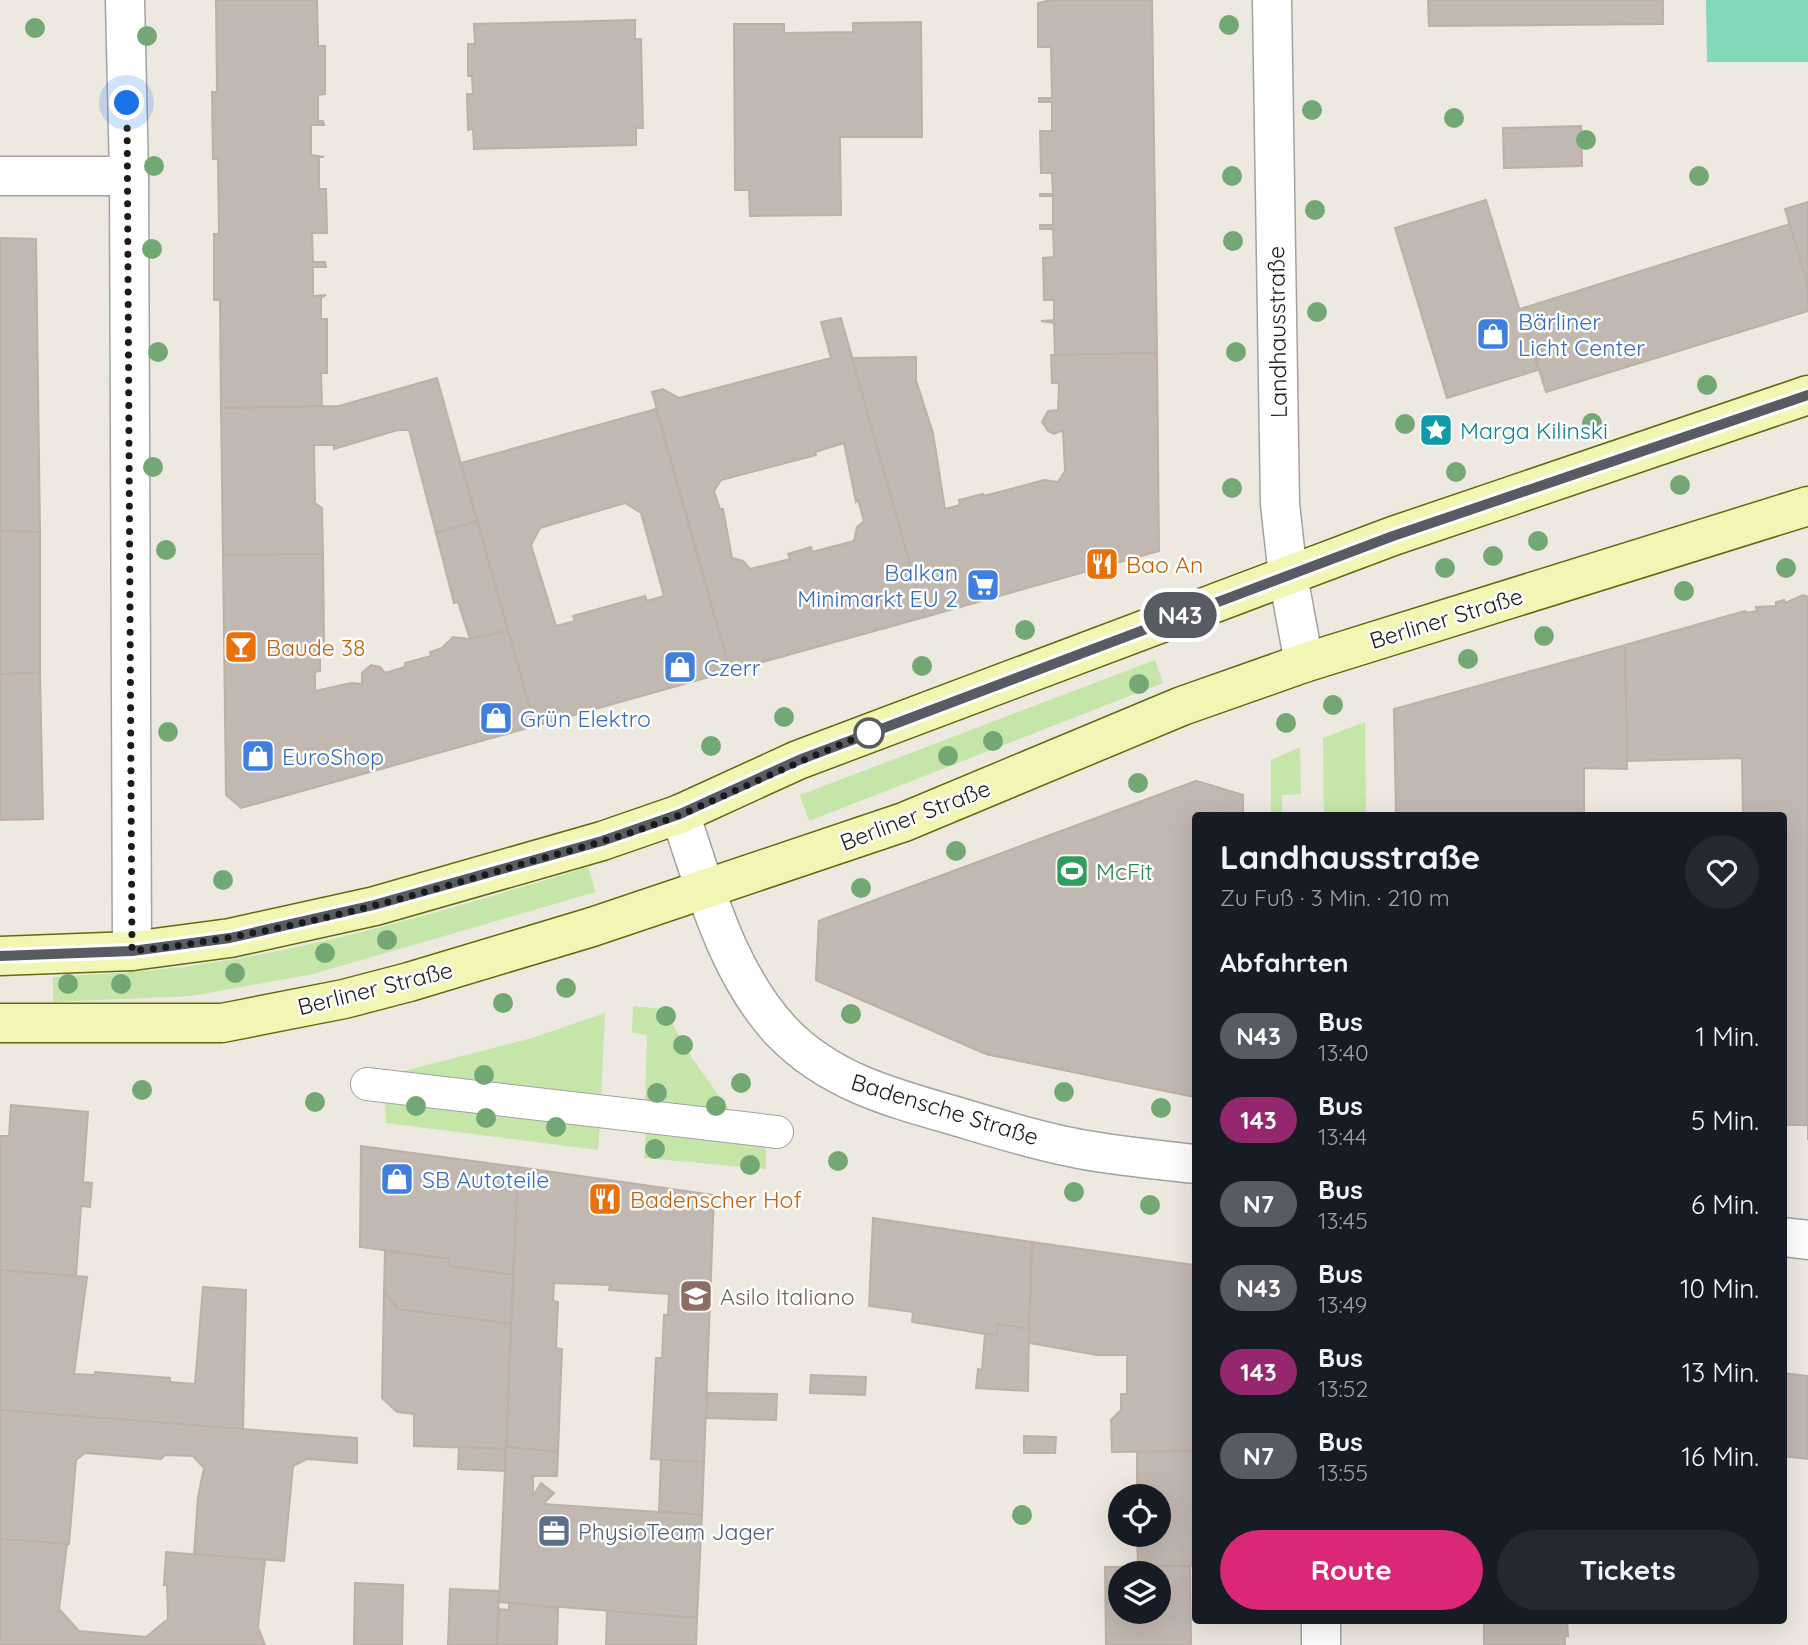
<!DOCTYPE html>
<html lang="de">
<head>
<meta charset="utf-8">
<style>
  :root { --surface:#171b24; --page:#242831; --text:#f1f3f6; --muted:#9ea1a6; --accent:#db2777 }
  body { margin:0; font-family:Quicksand,sans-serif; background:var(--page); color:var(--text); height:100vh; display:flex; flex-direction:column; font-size:26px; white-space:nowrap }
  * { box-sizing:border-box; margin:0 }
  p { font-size:23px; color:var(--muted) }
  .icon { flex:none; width:38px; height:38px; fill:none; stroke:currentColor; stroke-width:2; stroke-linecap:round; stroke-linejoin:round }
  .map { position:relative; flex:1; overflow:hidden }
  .panel { position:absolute; left:1192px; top:812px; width:595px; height:812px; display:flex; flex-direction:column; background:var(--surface); border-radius:7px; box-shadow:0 7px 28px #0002 }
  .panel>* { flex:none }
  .badge { padding:0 14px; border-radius:23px; font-size:24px; line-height:46px }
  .tools { position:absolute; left:1108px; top:1484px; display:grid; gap:14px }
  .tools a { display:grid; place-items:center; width:63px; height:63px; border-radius:50%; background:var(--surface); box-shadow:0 7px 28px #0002; font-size:35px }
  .you { position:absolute; width:35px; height:35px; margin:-18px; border:5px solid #fff; border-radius:50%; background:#1a73e8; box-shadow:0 0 0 10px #1a73e833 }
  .map>.badge { position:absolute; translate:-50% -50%; box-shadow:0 0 0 4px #fff }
  h2 { padding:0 28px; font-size:26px; line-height:63px }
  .round { display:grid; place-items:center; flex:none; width:74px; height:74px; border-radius:37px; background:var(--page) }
  .overview { display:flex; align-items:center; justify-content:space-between; height:119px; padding:0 28px }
  h1 { font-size:33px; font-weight:800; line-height:52px }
  .action { display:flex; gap:14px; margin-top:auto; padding:14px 28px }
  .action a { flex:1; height:80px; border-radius:42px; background:var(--accent); color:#fff; font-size:28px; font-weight:800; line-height:80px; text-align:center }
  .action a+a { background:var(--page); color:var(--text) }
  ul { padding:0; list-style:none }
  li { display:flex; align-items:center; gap:21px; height:84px; padding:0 28px }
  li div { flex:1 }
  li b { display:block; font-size:26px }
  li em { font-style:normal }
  li .badge { min-width:77px; font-weight:700; text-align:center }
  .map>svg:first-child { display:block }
  .grass { fill:#c5e6a8 }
  .pitch { fill:#81d9ba }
  .building { fill:#c1b8b1; stroke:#bdb0a4; stroke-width:2; fill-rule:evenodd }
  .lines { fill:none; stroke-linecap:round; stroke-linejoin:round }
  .service-casing { stroke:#a2a2a2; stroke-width:34 }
  .minor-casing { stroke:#a2a2a2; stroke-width:41 }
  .tertiary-casing { stroke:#a2a2a2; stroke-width:41 }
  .secondary-casing { stroke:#5e6c09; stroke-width:41 }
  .service { stroke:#fff; stroke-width:32 }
  .minor { stroke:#fff; stroke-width:38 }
  .tertiary { stroke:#fff; stroke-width:38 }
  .secondary { stroke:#f1f6b5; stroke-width:38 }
  .tree { fill:#73a874 }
  .line-casing { stroke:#fff; stroke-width:16 }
  .line { stroke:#595b62; stroke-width:10 }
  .walk { stroke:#1b1b1b; stroke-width:7; stroke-dasharray:0 12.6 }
  .stop-dot { fill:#fff; stroke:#595b62; stroke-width:3.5 }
  .labels { text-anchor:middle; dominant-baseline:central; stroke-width:5; stroke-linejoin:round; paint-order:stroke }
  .shop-label { font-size:23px; fill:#366cbe; stroke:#fff; text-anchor:start }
  .street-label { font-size:23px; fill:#1b1b1b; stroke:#fff }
  .culture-label { font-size:23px; fill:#0d838f; stroke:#fff; text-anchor:start }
  .food-label { font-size:23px; fill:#c56008; stroke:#fff; text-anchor:start }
  .leisure-label { font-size:23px; fill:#27864d; stroke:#fff; text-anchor:start }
  .education-label { font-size:23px; fill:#785e54; stroke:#fff; text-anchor:start }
  .service-label { font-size:23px; fill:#4e5e75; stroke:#fff; text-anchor:start }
</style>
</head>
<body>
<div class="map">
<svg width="1808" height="1645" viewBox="0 0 1808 1645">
  <rect width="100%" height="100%" fill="#ede9e1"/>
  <g class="grass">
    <polygon points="1155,660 1163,683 809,821 800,795"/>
    <polygon points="1365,722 1366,815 1324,815 1323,738"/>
    <polygon points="1300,747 1301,794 1282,795 1282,815 1271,815 1271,760"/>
    <path d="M588,867L596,892L313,974L191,996L53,1002V977C99,974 145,972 191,966C326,947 458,907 588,867Z"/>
    <polygon points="633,1006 664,1009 692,1058 732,1114 645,1104 647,1035 632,1033"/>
    <polygon points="605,1013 601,1100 384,1076 532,1038"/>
    <polygon points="385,1097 600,1122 598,1150 386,1123"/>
    <polygon points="646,1131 758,1141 766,1149 766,1169 644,1158"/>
  </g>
  <polygon class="pitch" points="1706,0 1808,0 1808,62 1707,62"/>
  <g class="building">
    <polygon points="216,0 317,0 318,46 325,46 325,94 318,95 318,121 323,121 324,125 311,125 311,155 324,157 319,157 319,189 326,189 327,233 312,233 313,262 325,262 326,267 313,267 313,296 326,295 321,298 321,319 327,319 327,373 321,373 322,406 221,408 220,300 214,300 214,234 219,234 218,159 213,159 212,92 217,92"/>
    <polygon points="1051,0 1152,0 1157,353 1055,355 1054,323 1041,321 1054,320 1054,300 1044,300 1043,258 1054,257 1053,229 1040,229 1040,225 1053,225 1053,196 1040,196 1040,194 1053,194 1052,173 1041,173 1040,131 1052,131 1052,102 1039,102 1039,98 1052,98 1051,47 1038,47 1038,3"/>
    <polygon points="1428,0 1663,0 1663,24 1429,26"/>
    <polygon points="635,20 635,39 641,39 643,128 636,128 636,145 474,149 473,129 468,130 467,94 473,94 472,76 468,76 468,44 475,44 474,24"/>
    <polygon points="921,22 922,137 840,137 841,215 750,216 749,190 735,190 734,24 784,24 784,33 853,32 853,23"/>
    <polygon points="1581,126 1582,166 1504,168 1503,128"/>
    <polygon points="1486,200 1538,370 1447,398 1395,228"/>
    <polygon points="1808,202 1808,287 1785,209"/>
    <polygon points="1790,224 1808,287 1808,311 1546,392 1520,309"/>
    <polygon points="0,238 36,239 40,532 0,531"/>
    <path d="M841,318L925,617L730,671L652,392L663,389L679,398L831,358L821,322ZM844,443L856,502L858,500L864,521L857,527L854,541L812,552L811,547L788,554L790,559L750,569L743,561L732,558L723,509H720L714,491L721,480L816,455L815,452Z"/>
    <polygon points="1157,353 1159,551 925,617 852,358 916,357 916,380 933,433 945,509 960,505 959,500 983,494 984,496 1044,480 1058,482 1065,471 1063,430 1054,434 1048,431 1042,422 1048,411 1058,410 1059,383 1052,383 1051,355"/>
    <polygon points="437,378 477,521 436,533 409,430 398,430 334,449 334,445 314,445 315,503 322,508 323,554 223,555 221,408 339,406"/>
    <path d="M656,409L730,671L535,726L461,463ZM625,503L641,513L664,596L647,601L645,596L573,616L575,621L556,626L531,545L540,528Z"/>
    <polygon points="477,521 508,631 470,639 458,602 454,603 436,533"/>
    <polygon points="0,531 40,532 40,673 0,674"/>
    <polygon points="323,554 324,645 320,645 320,671 315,672 315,691 351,683 362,684 362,673 371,665 380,667 385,673 405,667 405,663 431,656 430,652 442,648 453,637 469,639 508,631 535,726 241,808 226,795 223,555"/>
    <polygon points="1803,595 1808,597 1808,1140 1808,1125 1783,1125 1783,816 1743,816 1742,758 1627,761 1625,645 1745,611 1746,613 1757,611 1756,607 1776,606 1776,602 1784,600 1785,603"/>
    <polygon points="1625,645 1627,769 1584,768 1584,816 1396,816 1394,709"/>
    <polygon points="40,673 43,819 0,820 0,674"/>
    <polygon points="1196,781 1243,795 1243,816 1195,816 1195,1097 986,1054 816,980 819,921"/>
    <polygon points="1196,781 1243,795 1243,816 1195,816 1195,1097 986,1054 816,980 819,921"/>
    <polygon points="11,1105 88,1112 83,1182 92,1183 90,1207 81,1206 76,1276 0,1270 0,1136 9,1136"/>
    <polygon points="361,1146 518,1167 513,1275 449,1266 449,1259 360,1247"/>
    <polygon points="518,1167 714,1195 704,1462 651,1459 656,1358 662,1358 664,1315 668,1315 669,1294 609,1290 610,1285 554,1283 553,1301 558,1302 556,1348 562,1349 558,1452 506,1447"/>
    <polygon points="873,1218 1032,1242 1029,1329 997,1324 997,1335 985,1334 912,1322 913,1312 869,1306"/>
    <polygon points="1032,1242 1195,1265 1195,1451 1112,1452 1111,1420 1121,1410 1121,1394 1127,1394 1127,1355 1097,1355 1029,1343"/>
    <polygon points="385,1251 449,1259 449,1266 513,1275 511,1324 398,1309 384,1292"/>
    <polygon points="0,1270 87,1277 74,1374 94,1375 95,1372 170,1378 170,1382 195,1384 203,1287 246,1290 243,1429 0,1410"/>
    <polygon points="384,1292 398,1309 511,1324 506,1449 414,1446 414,1414 397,1412 382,1398"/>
    <polygon points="997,1324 1029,1329 1028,1391 976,1388 978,1369 982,1370 985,1334 997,1335"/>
    <polygon points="1783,1373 1808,1376 1808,1459 1783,1456"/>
    <polygon points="811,1375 866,1377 865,1395 810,1393"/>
    <polygon points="707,1393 777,1394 776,1420 706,1418"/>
    <polygon points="0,1410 357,1438 357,1463 307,1459 293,1466 284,1561 194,1554 198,1497 204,1468 193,1456 165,1455 161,1459 85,1453 76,1460 69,1544 0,1539"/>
    <polygon points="1024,1436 1056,1437 1055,1453 1024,1453"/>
    <polygon points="459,1447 506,1449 505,1471 458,1469"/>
    <polygon points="506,1447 558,1452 557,1476 533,1476 533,1496 541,1483 554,1493 543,1504 702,1515 697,1618 499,1602"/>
    <polygon points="1195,1451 1195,1566 1138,1567 1137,1535 1158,1535 1158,1496 1137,1496 1137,1452"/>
    <polygon points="661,1460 704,1462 702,1515 659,1511"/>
    <polygon points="0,1539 67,1544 59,1609 79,1631 146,1637 168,1619 167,1585 164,1585 166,1552 265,1560 258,1627 265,1645 0,1645"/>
    <path d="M1190,1566L1191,1645H1106L1105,1567ZM1120,1573H1158V1612H1120Z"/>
    <polygon points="355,1583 403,1585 402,1645 354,1645"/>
    <polygon points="450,1589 499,1591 497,1645 448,1645"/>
    <polygon points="509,1603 558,1608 557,1645 497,1645 499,1609 509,1610"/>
    <polygon points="607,1611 697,1618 696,1645 606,1645"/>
    <polygon points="1484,1620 1567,1620 1568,1636 1565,1636 1565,1645 1484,1645"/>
  </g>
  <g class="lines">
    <defs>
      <polyline id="service" points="367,1084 777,1132"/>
      <g id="minor">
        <polyline points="125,0 129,176 132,951"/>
        <polyline points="1272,0 1280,504 1288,576 1304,663"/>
        <polyline points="0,176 129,176"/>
        <polyline points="1321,1645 1321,1620"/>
      </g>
      <g id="tertiary">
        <path d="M680,814C706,890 727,974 783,1033C830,1081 889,1097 952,1115C992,1127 1033,1140 1075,1148C1114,1156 1155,1159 1195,1164"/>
        <polyline points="1783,1237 1808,1240"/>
      </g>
      <g id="secondary">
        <polyline points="0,956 132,951 230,938 375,906 602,841 680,814 798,760 1393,536 1808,395"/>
        <polyline points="0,1023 222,1023 344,999 409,982 592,927 904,822 1182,706 1304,663 1808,506"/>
      </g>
    </defs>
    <use href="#service" class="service-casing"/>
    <use href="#minor" class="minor-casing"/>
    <use href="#tertiary" class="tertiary-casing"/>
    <use href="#secondary" class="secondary-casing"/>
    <use href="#service" class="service"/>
    <use href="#minor" class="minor"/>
    <use href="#tertiary" class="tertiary"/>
    <use href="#secondary" class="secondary"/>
  </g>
  <g class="tree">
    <circle cx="1229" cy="25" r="10"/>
    <circle cx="35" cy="28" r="10"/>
    <circle cx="147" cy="36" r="10"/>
    <circle cx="1312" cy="110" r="10"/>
    <circle cx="1454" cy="118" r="10"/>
    <circle cx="1586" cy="140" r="10"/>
    <circle cx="154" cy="166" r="10"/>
    <circle cx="1232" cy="176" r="10"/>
    <circle cx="1699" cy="176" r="10"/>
    <circle cx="1315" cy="210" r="10"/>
    <circle cx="1233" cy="241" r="10"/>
    <circle cx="152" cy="249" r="10"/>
    <circle cx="1317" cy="312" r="10"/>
    <circle cx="158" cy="352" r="10"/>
    <circle cx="1236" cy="352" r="10"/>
    <circle cx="1707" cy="385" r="10"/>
    <circle cx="1592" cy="423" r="10"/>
    <circle cx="1405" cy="424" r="10"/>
    <circle cx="153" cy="467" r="10"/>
    <circle cx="1456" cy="472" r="10"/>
    <circle cx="1680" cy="485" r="10"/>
    <circle cx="1232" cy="488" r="10"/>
    <circle cx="1538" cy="541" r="10"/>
    <circle cx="166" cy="550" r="10"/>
    <circle cx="1493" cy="556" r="10"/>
    <circle cx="1445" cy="568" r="10"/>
    <circle cx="1786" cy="568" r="10"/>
    <circle cx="1684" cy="591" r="10"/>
    <circle cx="1025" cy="630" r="10"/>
    <circle cx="1544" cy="636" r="10"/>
    <circle cx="1468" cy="659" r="10"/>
    <circle cx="922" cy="666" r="10"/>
    <circle cx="1139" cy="684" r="10"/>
    <circle cx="1333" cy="705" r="10"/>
    <circle cx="784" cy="717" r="10"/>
    <circle cx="1286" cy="723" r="10"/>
    <circle cx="168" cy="732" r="10"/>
    <circle cx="993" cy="741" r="10"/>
    <circle cx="711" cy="746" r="10"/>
    <circle cx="948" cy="756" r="10"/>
    <circle cx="1138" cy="783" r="10"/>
    <circle cx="956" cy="851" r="10"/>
    <circle cx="223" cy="880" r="10"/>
    <circle cx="861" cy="888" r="10"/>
    <circle cx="387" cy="940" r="10"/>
    <circle cx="325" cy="953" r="10"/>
    <circle cx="235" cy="973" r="10"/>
    <circle cx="68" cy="984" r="10"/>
    <circle cx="121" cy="984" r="10"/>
    <circle cx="566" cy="988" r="10"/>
    <circle cx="503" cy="1003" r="10"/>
    <circle cx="851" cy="1014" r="10"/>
    <circle cx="666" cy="1016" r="10"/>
    <circle cx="683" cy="1045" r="10"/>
    <circle cx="484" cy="1075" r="10"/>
    <circle cx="741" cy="1083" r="10"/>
    <circle cx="142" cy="1090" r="10"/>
    <circle cx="1064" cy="1092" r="10"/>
    <circle cx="657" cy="1093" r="10"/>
    <circle cx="315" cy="1102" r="10"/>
    <circle cx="416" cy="1106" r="10"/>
    <circle cx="716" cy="1106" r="10"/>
    <circle cx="1161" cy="1108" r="10"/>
    <circle cx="486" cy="1118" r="10"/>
    <circle cx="556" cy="1127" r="10"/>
    <circle cx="655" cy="1149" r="10"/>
    <circle cx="838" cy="1161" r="10"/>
    <circle cx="750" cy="1165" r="10"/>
    <circle cx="1074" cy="1192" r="10"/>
    <circle cx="1150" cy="1205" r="10"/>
    <circle cx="1022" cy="1515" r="10"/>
  </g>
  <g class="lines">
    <defs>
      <polyline id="line" points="0,956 132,951 230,938 374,905 602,841 680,814 799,760 1393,536 1808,395"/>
    </defs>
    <use href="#line" class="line-casing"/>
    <use href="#line" class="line"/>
    <path class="walk" d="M127,103L132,951C262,938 390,903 515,866C570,850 628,836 682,814C745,787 807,757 872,732L869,733"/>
  </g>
  <defs>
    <symbol id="shop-square" viewBox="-11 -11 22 22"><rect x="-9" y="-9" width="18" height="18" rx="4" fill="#3f7fe0" stroke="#fff"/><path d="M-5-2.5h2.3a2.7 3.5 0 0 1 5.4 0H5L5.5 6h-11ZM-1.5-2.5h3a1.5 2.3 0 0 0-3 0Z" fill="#fff"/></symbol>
    <symbol id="sight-square" viewBox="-11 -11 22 22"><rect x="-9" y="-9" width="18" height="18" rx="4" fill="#0f9aa8" stroke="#fff"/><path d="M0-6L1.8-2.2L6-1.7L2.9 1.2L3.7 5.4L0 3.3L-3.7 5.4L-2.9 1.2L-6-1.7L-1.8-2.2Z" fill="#fff"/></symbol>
    <symbol id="restaurant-square" viewBox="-11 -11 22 22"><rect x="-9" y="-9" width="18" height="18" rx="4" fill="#e8710a" stroke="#fff"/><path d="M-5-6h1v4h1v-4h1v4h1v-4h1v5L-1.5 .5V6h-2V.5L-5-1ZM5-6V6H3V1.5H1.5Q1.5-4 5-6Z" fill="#fff"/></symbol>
    <symbol id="supermarket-square" viewBox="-11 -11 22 22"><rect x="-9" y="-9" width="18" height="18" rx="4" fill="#3f7fe0" stroke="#fff"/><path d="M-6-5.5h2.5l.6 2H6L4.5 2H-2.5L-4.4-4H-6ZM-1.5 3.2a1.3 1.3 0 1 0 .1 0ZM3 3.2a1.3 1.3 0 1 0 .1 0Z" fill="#fff"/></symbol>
    <symbol id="bar-square" viewBox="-11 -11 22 22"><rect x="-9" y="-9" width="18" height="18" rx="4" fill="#e8710a" stroke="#fff"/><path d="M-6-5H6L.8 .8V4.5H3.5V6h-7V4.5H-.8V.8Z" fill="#fff"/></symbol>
    <symbol id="stadium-square" viewBox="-11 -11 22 22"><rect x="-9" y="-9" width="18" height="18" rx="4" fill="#2e9e5b" stroke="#fff"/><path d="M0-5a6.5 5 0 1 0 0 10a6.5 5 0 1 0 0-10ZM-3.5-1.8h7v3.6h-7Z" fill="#fff"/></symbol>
    <symbol id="school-square" viewBox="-11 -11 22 22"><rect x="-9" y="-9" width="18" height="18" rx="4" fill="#8d6e63" stroke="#fff"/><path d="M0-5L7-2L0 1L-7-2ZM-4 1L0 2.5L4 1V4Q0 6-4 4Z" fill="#fff"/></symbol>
    <symbol id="office-square" viewBox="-11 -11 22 22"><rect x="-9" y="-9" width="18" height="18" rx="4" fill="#5c6f8a" stroke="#fff"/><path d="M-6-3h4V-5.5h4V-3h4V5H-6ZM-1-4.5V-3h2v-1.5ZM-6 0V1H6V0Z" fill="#fff"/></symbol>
  </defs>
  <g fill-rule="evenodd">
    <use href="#shop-square" x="1474" y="315" width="38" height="38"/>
    <use href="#sight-square" x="1417" y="411" width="38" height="38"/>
    <use href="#restaurant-square" x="1083" y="545" width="38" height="38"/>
    <use href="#supermarket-square" x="964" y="566" width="38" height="38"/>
    <use href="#bar-square" x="222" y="628" width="38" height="38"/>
    <use href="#shop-square" x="661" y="648" width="38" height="38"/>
    <use href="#shop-square" x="477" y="699" width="38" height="38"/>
    <use href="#shop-square" x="239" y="737" width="38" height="38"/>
    <use href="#stadium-square" x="1053" y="852" width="38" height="38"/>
    <use href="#shop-square" x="378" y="1160" width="38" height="38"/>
    <use href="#restaurant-square" x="586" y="1180" width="38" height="38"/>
    <use href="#school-square" x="677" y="1277" width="38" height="38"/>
    <use href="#office-square" x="535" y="1512" width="38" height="38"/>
  </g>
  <circle class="stop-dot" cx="869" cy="733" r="14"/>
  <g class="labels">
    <g class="shop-label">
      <text x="1518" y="321">Bärliner<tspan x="1518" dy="26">Licht Center</tspan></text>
      <text x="958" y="572" text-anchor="end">Balkan<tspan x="958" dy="26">Minimarkt EU 2</tspan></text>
      <text x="704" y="667">Czerr</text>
      <text x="520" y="718">Grün Elektro</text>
      <text x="282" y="756">EuroShop</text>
      <text x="422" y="1179">SB Autoteile</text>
    </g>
    <g class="street-label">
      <text transform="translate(1277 332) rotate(-91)">Landhausstraße</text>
      <text transform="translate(1446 618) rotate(-17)">Berliner Straße</text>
      <text transform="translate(915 815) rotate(-21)">Berliner Straße</text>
      <text transform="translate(375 988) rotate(-14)">Berliner Straße</text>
      <text transform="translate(945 1109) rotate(17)">Badensche Straße</text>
    </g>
    <g class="culture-label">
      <text x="1460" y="430">Marga Kilinski</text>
    </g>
    <g class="food-label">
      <text x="1126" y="564">Bao An</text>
      <text x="266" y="647">Baude 38</text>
      <text x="630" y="1199">Badenscher Hof</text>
    </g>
    <g class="leisure-label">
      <text x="1096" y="871">McFit</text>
    </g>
    <g class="education-label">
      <text x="720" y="1296">Asilo Italiano</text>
    </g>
    <g class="service-label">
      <text x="578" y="1531">PhysioTeam Jager</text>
    </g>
  </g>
</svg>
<div class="tools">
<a><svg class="icon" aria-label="locate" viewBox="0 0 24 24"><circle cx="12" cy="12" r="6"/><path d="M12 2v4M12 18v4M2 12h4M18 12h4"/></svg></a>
<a><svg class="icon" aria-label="layers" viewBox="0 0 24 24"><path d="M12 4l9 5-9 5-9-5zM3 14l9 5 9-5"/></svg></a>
</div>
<div class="you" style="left:127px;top:103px"></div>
<b class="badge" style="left:1180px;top:615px;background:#595b62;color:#fff">N43</b>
<section class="panel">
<div class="overview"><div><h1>Landhausstraße</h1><p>Zu Fuß · 3 Min. · 210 m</p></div><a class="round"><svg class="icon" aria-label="heart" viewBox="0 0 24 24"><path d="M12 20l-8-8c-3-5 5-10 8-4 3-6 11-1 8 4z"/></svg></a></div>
<h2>Abfahrten</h2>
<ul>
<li><span class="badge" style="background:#595b62;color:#fff">N43</span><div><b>Bus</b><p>13:40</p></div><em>1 Min.</em></li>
<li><span class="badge" style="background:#95276e;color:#fff">143</span><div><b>Bus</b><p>13:44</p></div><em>5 Min.</em></li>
<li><span class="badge" style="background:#595b62;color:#fff">N7</span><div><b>Bus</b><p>13:45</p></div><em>6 Min.</em></li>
<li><span class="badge" style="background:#595b62;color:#fff">N43</span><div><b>Bus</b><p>13:49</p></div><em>10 Min.</em></li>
<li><span class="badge" style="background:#95276e;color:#fff">143</span><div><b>Bus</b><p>13:52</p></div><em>13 Min.</em></li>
<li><span class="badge" style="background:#595b62;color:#fff">N7</span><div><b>Bus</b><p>13:55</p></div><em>16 Min.</em></li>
</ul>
<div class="action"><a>Route</a><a>Tickets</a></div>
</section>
</div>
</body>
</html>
